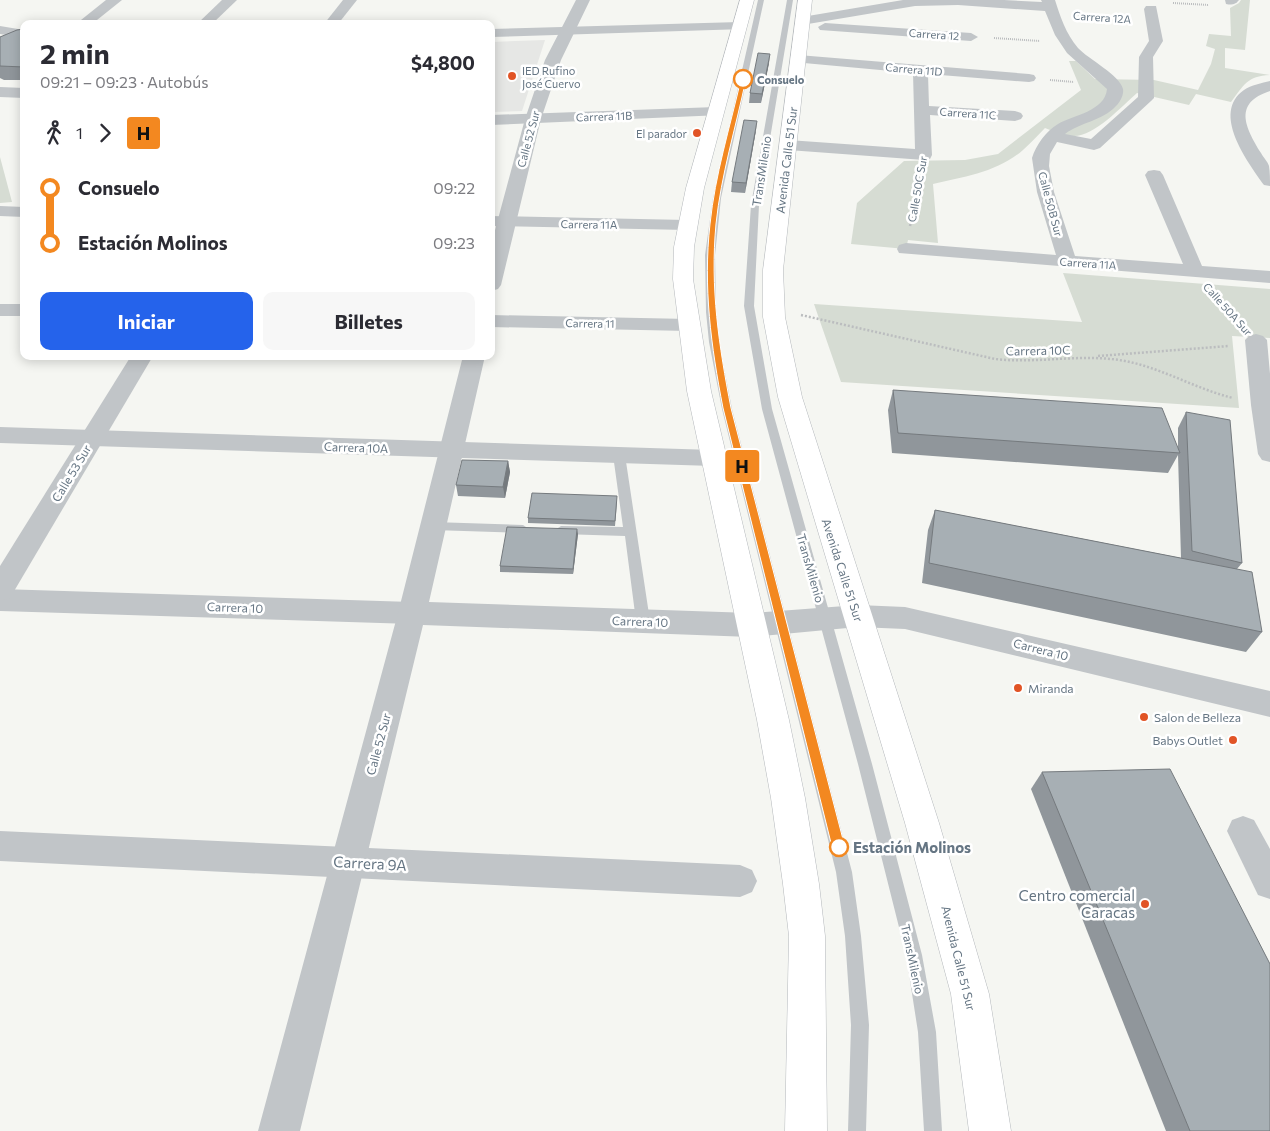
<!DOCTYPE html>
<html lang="es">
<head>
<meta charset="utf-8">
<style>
  :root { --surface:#fff; --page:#f7f7f7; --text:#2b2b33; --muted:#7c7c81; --accent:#2563eb }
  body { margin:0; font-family:Commissioner,sans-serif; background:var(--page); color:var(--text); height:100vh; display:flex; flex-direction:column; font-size:19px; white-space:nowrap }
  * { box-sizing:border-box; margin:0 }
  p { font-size:16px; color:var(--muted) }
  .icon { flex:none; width:28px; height:28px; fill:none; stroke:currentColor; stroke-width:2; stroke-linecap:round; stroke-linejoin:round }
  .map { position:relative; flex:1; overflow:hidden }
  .side { position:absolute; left:20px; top:20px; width:475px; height:340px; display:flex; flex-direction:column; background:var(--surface); border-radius:10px; box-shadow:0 2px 12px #0003 }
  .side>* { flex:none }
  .badge { padding:0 10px; border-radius:4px; font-size:18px; line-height:32px }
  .map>.badge { position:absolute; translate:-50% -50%; box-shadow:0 0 0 2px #fff }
  .legs { display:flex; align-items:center; gap:8px; height:55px; padding:0 20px; font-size:16px }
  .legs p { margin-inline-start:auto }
  .head { display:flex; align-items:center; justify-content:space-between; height:85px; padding:0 20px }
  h1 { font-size:28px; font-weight:700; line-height:38px }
  .cta { display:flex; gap:10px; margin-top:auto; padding:10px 20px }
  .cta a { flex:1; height:58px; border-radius:10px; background:var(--accent); color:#fff; font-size:20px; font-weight:700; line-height:58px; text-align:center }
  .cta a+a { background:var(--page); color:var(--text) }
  ul { padding:0 20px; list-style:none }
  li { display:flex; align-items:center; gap:18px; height:55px; font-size:19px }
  li i { display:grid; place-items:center; width:8px; height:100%; margin:0 6px; background:currentColor }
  li i::after { content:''; width:12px; height:12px; margin:-6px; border:4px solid; border-radius:50%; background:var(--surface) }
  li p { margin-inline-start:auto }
  li:first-child i { background:linear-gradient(#0000 50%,currentColor 0) }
  li:last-child i { background:linear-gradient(currentColor 50%,#0000 0) }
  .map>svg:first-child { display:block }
  .built { fill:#e6e7e5 }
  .green { fill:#d6dcd3 }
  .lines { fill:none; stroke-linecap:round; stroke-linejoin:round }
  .primary-casing { stroke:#b4b8bc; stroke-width:1 }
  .path-far1 { stroke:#bbbdbf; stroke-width:2; stroke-dasharray:1 1; stroke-linecap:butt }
  .path { stroke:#bbbdbf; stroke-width:2.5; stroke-dasharray:2 2; stroke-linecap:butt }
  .service { fill:#c1c5c8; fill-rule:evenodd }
  .minor { fill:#c1c5c8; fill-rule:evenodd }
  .tertiary { fill:#c1c5c8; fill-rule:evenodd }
  .primary { fill:#fff; fill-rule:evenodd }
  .wall { fill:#90969b }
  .shaded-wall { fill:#757a7e }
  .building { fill:#a7afb4; stroke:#757a7e }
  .line-1 { fill:#f38820; stroke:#fff }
  .poi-dot { fill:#e15426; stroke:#fff; stroke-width:2 }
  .stop-1-dot { fill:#fff; stroke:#f38820; stroke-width:2.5 }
  .labels { text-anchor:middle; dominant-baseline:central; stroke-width:5; stroke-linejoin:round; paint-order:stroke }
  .far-street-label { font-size:11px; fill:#657583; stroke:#fff }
  .far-poi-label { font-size:11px; fill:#657583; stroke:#fff; text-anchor:start }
  .far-stop-label { font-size:11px; font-weight:bold; fill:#657583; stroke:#fff; text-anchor:start }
  .street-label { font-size:12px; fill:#657583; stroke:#fff }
  .poi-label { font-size:12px; fill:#657583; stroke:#fff; text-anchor:start }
  .near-stop-label { font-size:15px; font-weight:bold; fill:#657583; stroke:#fff; text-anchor:start }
  .near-street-label { font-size:15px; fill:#657583; stroke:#fff }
  .near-poi-label { font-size:15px; fill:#657583; stroke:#fff; text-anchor:end }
</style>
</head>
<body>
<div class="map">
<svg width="1270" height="1131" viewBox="0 0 1270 1131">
  <rect width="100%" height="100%" fill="#f5f6f2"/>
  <polygon class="built" points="545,40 522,111 491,112 491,42"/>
  <g class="green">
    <path d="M1241,0H1250L1245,50L1225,48V68L1270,75C1247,76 1244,85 1231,102L1196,94L1189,105L1137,93C1121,107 1093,138 1072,136C1063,135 1053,131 1045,128C1038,135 1031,143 1023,150C998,172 964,177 933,184L938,243L908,240L906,249L851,244L857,203L904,161L965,160L998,154L1081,90L1069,61H1076L1095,79L1154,80L1198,90L1211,64L1215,49L1206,46L1209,34L1231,36L1230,8L1239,3Z"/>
    <polygon points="0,157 12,202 0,203"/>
    <polygon points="1063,273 1270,289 1270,338 1232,336 1239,408 841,382 814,304 1082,322"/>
  </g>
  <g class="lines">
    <defs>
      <g id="primary">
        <polygon points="740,0 754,0 704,188 694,247 693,279 711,391 789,720 805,798 819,884 825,936 827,1131 785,1131 789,936 783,884 771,798 757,720 687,391 673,279 674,247 686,188"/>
        <polygon points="798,0 812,0 783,270 785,317 802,397 939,823 989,994 1011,1131 969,1131 951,994 905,823 778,397 763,317 763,270"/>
      </g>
    </defs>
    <use href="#primary" class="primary-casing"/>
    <g class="path-far1">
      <polyline points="1173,3 1209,5"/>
      <polyline points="1078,15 1129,18"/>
      <polyline points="994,38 1040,41"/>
      <polyline points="1050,80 1074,82"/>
      <polyline points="919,179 920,176"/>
    </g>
    <g class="path">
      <polyline points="910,226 920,178"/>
      <polyline points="1217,296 1241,323"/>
      <path d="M801,315L995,359C1038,364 1082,353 1125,361C1162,368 1196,389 1233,398"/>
      <polyline points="1098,356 1229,346"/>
    </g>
    <g class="service">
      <polygon points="758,0 764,0 721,198 715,255 716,312 719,342 732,409 852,872 861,936 869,1025 866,1131 848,1131 851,1025 845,936 836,872 722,409 709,342 706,312 705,255 713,198"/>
      <polygon points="787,0 793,0 759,205 754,306 772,409 872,764 922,955 936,1032 942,1131 924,1131 918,1032 906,955 858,764 762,409 744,306 751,205"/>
      <polygon points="619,451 625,455 650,621 648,625 643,626 638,625 636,621 625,536 561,534 555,530 561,526 623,527 613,455"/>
      <polygon points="433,522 523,525 529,529 523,533 433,530 427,526"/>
    </g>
    <g class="minor">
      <polygon points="222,0 237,0 212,24 197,24"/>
      <polygon points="343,0 357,0 338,24 324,24"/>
      <path d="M903,0H1004L1042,2L1041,0H1055C1060,16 1066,34 1078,48C1088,59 1120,75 1123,89C1124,95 1120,102 1116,106C1102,121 1081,122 1065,134L1091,139L1138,97L1139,57L1149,41L1144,9L1146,6H1156L1163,41L1153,57L1154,98L1151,101L1100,148L1094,150L1057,142L1050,154L1049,166L1054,192L1075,256L1183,264L1145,175L1148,171L1154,170L1160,171L1163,175L1202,266L1270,271V283L899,253L897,249L899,245L906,243L1056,255L1037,192L1032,158C1036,145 1046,131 1058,124C1074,115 1105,111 1107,89L1067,53L1055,35L1045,11L958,5L915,6L802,25L795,21L802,17Z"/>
      <path d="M1225,0H1239C1235,5 1232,5 1226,4Z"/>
      <polygon points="740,22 747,26 745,29 491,37 491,29"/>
      <polygon points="825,23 971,33 978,37 971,41 820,30 818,27"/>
      <polygon points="0,26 24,30 24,38 0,34"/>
      <polygon points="798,55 1029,74 1034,75 1036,78 1034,81 1029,82 928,74 929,106 1015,111 1021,113 1023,116 1021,119 1015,121 930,115 932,155 930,159 924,160 788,150 782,148 780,145 782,142 788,140 915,149 913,73 793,62 791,59 793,56"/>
      <path d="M1270,81V91C1233,103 1245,127 1261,153C1263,157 1268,162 1269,166C1270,172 1270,180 1270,186L1264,185C1247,161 1211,113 1244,90C1251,85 1262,83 1270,81Z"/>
      <polygon points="716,107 722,109 724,112 722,115 491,125 491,115"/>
      <polygon points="0,206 24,207 24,217 0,216"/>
      <polygon points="491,216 687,220 693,221 696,225 693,229 687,230 491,226"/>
      <rect x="0" y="304" width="24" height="12"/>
      <polygon points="491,315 689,319 696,321 699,325 696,329 689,331 491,327"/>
      <polygon points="1256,334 1263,336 1267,340 1270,374 1270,462 1262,460 1258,454 1251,405 1245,340 1249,336"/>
      <polygon points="0,427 713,450 721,452 725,458 721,464 713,466 0,443"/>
      <polygon points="0,589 412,602 422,605 426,613 422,621 412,624 0,611"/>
      <polygon points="1243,816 1254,820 1270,849 1270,899 1258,895 1227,831 1232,820"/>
      <polygon points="0,831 740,865 752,870 757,881 752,892 740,897 0,861"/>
    </g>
    <g class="tertiary">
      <polygon points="106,0 122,0 92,24 76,24"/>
      <polygon points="576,0 590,0 561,60 541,119 501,285 498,289 491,291 491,245 525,119 545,60"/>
      <polygon points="0,87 24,88 24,98 0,97"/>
      <polygon points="131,356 153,356 10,598 0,601 0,566"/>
      <polygon points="463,356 485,356 429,602 751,613 858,605 905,607 1270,691 1270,717 905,629 858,627 751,637 423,625 300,1131 258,1131 398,613"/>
    </g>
    <use href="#primary" class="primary"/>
  </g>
  <g class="wall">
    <polygon points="24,29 24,80 4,80 0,78 0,37"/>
    <polygon points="769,63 761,103 749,103 750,93"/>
    <polygon points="756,130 745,193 731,192 732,182"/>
    <polygon points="893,390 1178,449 1178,428 1186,412 1242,563 1237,569 1262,632 1246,652 922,583 928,530 935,510 1181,558 1178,455 1168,473 892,453 888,410"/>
    <polygon points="508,461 510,472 505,498 458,496 456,485"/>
    <polygon points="617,502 615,526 528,523 528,518"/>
    <polygon points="578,534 573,574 500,572 500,566"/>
    <polygon points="1042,772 1270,1131 1166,1131 1031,789"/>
  </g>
  <g class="shaded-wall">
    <polygon points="770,54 769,63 761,103 762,94"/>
    <polygon points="757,121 756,130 745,193 746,183"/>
    <polygon points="508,461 510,472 505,498 503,487"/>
    <polygon points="577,529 578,534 573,574 573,569"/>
  </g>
  <g class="building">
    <polygon points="24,29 24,67 0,66 0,37 17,30"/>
    <polygon points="758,53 770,54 762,94 750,93"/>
    <polygon points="744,120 757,121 746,183 732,182"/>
    <polygon points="893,390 1162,408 1180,453 898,433"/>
    <polygon points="1186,412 1230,420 1242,563 1192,551"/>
    <polygon points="462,460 508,461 503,487 456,485"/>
    <polygon points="532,493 617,496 615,521 528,518"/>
    <polygon points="935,510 1252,572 1262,632 929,563"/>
    <polygon points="507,527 577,529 573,569 500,566"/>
    <polygon points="1170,769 1270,964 1270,1131 1190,1131 1042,772"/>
  </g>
  <path class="line-1" d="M743,78L746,79C736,127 721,175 716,224C710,288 719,346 731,408L845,847L843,851L839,852L834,851L832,847L723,408C711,346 703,287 710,224C715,175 730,127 741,79Z"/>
  <g class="poi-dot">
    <circle cx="512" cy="76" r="5"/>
    <circle cx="697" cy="133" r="5"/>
    <circle cx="1018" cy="688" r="5"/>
    <circle cx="1144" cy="717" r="5"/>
    <circle cx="1233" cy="740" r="5"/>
    <circle cx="1145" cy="904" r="5"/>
  </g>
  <g class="stop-1-dot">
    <circle cx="743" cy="79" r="9"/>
    <circle cx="839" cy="847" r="9"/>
  </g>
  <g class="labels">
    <g class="far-street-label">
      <text transform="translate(1102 17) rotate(4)">Carrera 12A</text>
      <text transform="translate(934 34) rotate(4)">Carrera 12</text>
      <text transform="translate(914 69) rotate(5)">Carrera 11D</text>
      <text transform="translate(968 113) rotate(4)">Carrera 11C</text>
      <text transform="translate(604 116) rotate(-2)">Carrera 11B</text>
      <text transform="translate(528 139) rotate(-75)">Calle 52 Sur</text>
      <text transform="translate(917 189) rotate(-80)">Calle 50C Sur</text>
      <text transform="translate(1051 204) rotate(75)">Calle 50B Sur</text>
      <text transform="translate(589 224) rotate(1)">Carrera 11A</text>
      <text transform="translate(1088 263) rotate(4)">Carrera 11A</text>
      <text transform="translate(1228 309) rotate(48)">Calle 50A Sur</text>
      <text transform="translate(590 323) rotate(1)">Carrera 11</text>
    </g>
    <g class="far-poi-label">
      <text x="522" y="70">IED Rufino<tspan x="522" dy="13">José Cuervo</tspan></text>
      <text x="687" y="133" text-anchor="end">El parador</text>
    </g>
    <g class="far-stop-label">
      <text x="757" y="79">Consuelo</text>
    </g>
    <g class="street-label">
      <text transform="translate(786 160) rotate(-83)">Avenida Calle 51 Sur</text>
      <text transform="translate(761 171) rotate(-81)">TransMilenio</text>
      <text transform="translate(1038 350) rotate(-1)">Carrera 10C</text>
      <text transform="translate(356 447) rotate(2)">Carrera 10A</text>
      <text transform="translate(71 473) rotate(-59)">Calle 53 Sur</text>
      <text transform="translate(811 568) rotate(74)">TransMilenio</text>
      <text transform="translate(843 570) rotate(72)">Avenida Calle 51 Sur</text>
      <text transform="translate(235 607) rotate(2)">Carrera 10</text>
      <text transform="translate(640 621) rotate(2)">Carrera 10</text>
      <text transform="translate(1041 649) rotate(14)">Carrera 10</text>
      <text transform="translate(378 744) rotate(-75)">Calle 52 Sur</text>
      <text transform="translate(959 958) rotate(76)">Avenida Calle 51 Sur</text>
      <text transform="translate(913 959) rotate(78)">TransMilenio</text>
    </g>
    <g class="poi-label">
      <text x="1028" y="688">Miranda</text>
      <text x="1154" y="717">Salon de Belleza</text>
      <text x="1223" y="740" text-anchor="end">Babys Outlet</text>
    </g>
    <g class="near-stop-label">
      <text x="853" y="847">Estación Molinos</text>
    </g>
    <g class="near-street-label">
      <text transform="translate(370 863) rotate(3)">Carrera 9A</text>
    </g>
    <g class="near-poi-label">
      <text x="1135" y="895">Centro comercial<tspan x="1135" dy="17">Caracas</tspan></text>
    </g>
  </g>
</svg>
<b class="badge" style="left:742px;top:466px;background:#f38820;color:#111">H</b>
<section class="side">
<div class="head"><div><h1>2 min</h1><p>09:21 – 09:23 · Autobús</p></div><b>$4,800</b></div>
<div class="legs"><svg class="icon" aria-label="walk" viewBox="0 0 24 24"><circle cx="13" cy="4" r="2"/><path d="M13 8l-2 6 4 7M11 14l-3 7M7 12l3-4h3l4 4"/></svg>1<svg class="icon" aria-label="forward" viewBox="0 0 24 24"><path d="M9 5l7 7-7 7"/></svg><b class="badge" style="background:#f38820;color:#111">H</b></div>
<ul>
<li><i style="color:#f38820"></i><b>Consuelo</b><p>09:22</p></li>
<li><i style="color:#f38820"></i><b>Estación Molinos</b><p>09:23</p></li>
</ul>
<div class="cta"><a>Iniciar</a><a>Billetes</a></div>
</section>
</div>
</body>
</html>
